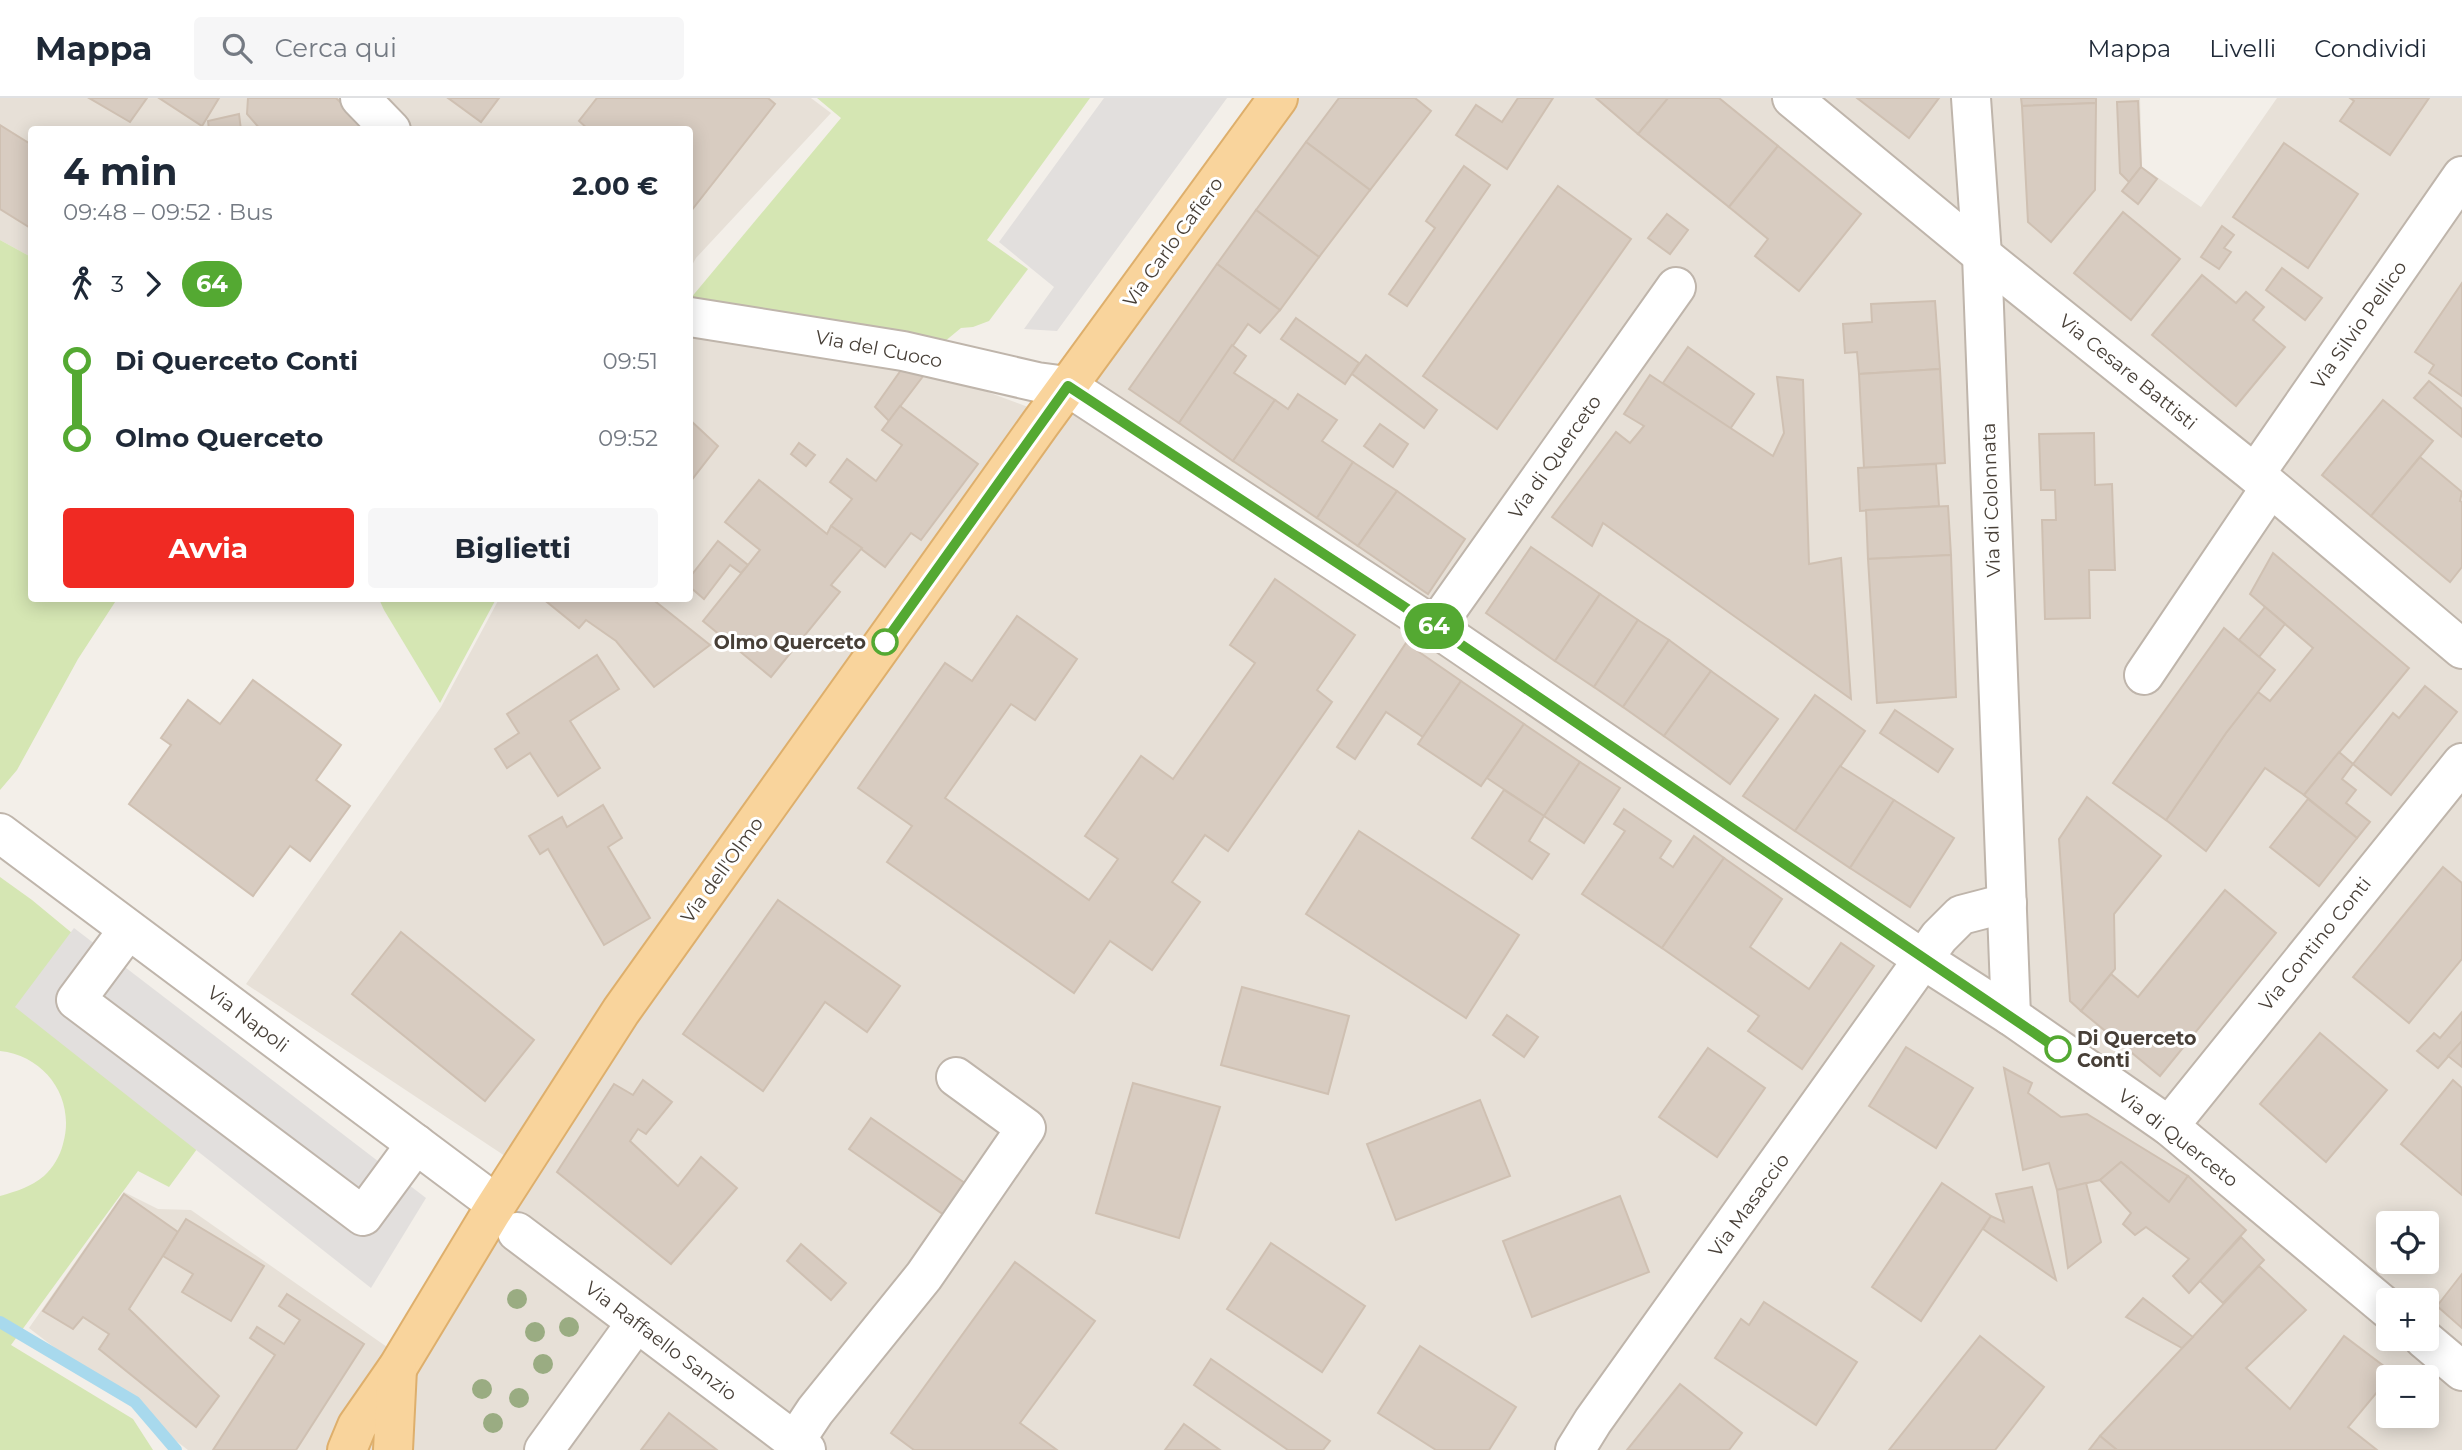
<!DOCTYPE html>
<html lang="it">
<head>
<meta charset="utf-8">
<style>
  :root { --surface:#fff; --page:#f6f6f7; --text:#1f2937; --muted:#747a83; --line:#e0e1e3; --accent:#f02a23 }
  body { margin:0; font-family:Montserrat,sans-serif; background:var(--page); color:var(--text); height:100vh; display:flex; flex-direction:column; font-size:26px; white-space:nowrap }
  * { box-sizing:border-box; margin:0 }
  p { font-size:23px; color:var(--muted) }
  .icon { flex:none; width:38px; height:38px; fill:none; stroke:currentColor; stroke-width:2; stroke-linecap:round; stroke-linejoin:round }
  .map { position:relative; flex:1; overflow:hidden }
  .drawer { position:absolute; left:28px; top:28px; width:665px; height:476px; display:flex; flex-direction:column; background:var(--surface); border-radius:7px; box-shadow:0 4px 18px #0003 }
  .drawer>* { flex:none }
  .badge { padding:0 14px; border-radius:23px; font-size:24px; line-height:46px }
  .controls { position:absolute; left:2376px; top:1113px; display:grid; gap:14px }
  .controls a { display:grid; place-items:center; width:63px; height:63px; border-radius:7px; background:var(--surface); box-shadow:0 4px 18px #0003; font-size:35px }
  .map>.badge { position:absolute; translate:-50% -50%; box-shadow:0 0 0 4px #fff }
  .legs { display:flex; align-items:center; gap:10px; height:77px; padding:0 35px; font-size:23px }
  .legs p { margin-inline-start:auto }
  .overview { display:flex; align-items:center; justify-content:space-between; height:119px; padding:0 35px }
  h1 { font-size:38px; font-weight:700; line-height:52px }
  .action { display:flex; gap:14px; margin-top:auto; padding:14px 35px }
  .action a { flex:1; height:80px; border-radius:7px; background:var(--accent); color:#fff; font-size:28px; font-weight:700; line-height:80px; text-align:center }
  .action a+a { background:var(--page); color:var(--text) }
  ul { padding:0 35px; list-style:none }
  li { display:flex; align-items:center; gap:24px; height:77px; font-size:26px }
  li i { display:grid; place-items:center; width:10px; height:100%; margin:0 9px; background:currentColor }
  li i::after { content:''; width:18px; height:18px; margin:-9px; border:5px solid; border-radius:50%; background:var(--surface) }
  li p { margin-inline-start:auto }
  li:first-child i { background:linear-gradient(#0000 50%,currentColor 0) }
  li:last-child i { background:linear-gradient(currentColor 50%,#0000 0) }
  header { display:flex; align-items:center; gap:42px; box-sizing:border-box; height:98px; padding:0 35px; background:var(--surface); border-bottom:2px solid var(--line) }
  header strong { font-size:33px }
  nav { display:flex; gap:38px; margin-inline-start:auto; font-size:24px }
  .search { width:490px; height:63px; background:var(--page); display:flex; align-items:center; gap:18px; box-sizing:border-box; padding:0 24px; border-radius:7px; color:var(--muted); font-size:26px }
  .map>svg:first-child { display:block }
  .residential { fill:#e7e0d7; fill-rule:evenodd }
  .green { fill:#d5e6b3 }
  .parking { fill:#e2dfdd }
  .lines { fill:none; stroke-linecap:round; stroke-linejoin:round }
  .stream { stroke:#a8d9ed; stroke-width:12 }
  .building { fill:#d8ccc1; stroke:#cfc0b2; stroke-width:2 }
  .minor-casing { stroke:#bfb5ab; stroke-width:42 }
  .major-casing { stroke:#deaf6c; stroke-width:42 }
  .minor { stroke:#fff; stroke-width:38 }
  .major { stroke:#f9d49c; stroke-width:38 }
  .tree { fill:#9aac82 }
  .line-1-casing { stroke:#fff; stroke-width:16 }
  .line-1 { stroke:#54a932; stroke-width:10 }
  .stop-1-dot { fill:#fff; stroke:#54a932; stroke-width:3.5 }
  .labels { text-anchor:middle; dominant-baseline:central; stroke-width:6; stroke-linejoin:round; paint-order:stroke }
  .street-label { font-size:19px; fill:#473f37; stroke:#fff }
  .stop-label { font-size:19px; font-weight:bold; fill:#473f37; stroke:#fff; text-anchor:end }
</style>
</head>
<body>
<header>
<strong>Mappa</strong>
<div class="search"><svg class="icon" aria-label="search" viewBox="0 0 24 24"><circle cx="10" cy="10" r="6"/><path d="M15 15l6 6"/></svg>Cerca qui</div>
<nav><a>Mappa</a><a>Livelli</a><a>Condividi</a></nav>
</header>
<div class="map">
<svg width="2462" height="1352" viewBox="0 0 2462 1352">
  <rect width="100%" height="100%" fill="#f3efe9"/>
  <g class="residential">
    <polygon points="0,0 811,0 831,15 696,160 690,171 690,32 32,32 31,159 0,142"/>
    <path d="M1288,0H2140L2142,69L2201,109L2277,0H2462V1352H188L29,1230L124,1094L158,1111L191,1112L387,1249L508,1060L246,886L441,609L499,501L690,500V229L934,274L1047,316ZM2389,1125H2427V1164H2389ZM2389,1202H2427V1241H2389ZM2389,1279H2427V1318H2389Z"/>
  </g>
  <g class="green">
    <polygon points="817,0 1090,0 987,142 1028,171 989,223 973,229 961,230 944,244 690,201 841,20"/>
    <polygon points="0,142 31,159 32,500 117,501 78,561 17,672 0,692"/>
    <polygon points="379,501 496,501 440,605 384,512"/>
    <path d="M0,779L32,802L78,840L24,914L197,1051L169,1089L138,1073L11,1247L133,1321L153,1352H0V1098C17,1093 31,1089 44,1078C53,1070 60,1058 63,1046C76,1001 46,958 0,953Z"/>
  </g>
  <g class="parking">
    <polygon points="1104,0 1227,0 1057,233 1024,231 1054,189 999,144"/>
    <polygon points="74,830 426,1100 371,1190 15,909"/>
  </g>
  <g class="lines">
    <polyline class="stream" points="0,1224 135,1304 176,1352"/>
  </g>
  <g class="building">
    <polygon points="89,0 147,0 130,24"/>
    <polygon points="159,0 219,0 202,28"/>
    <polygon points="248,0 336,0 369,32 261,32 247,16"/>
    <polygon points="448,0 499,0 481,24"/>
    <polygon points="597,0 768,0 775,6 691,113 690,112 690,32 589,32 579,23"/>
    <polygon points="1339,0 1415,0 1431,13 1370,92 1306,44"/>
    <polygon points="1518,0 1553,0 1507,71 1456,37 1476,7 1502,24"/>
    <polygon points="1596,0 1670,0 1638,36"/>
    <polygon points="1668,0 1719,0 1778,48 1729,109 1638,36"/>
    <polygon points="1857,0 1939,0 1909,40"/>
    <polygon points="2021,0 2096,0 2096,5 2022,8"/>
    <polygon points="2350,0 2429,0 2390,57 2340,23 2354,3"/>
    <polygon points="2138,3 2141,69 2129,84 2120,75 2117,4"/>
    <polygon points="2096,5 2095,92 2051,144 2028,124 2022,8"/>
    <polygon points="239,16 241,32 209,32 208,23"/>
    <polygon points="0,27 32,47 32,131 0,111"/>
    <polygon points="1306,44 1370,92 1319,159 1256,112"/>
    <polygon points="2284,45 2358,96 2308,170 2233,119"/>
    <polygon points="1778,48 1861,116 1799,193 1755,158 1768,141 1729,109"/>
    <polygon points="1464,68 1490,87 1407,208 1389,196 1435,130 1426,123"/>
    <polygon points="2141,69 2157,81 2138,106 2122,93"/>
    <polygon points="1558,88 1631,141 1497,331 1423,278"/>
    <polygon points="1256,112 1319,159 1280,212 1217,166"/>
    <polygon points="2123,114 2180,161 2131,222 2074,175"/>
    <polygon points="1667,116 1688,132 1670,156 1648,140"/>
    <polygon points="2222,128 2234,137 2224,150 2231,154 2219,171 2201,159"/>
    <polygon points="1217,166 1280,212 1260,235 1248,226 1179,325 1129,291"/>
    <polygon points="2282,170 2322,200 2305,222 2266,192"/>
    <polygon points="2202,177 2236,205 2246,194 2264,209 2253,222 2285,249 2236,308 2152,237"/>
    <polygon points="2462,185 2462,298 2429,275 2434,267 2415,254"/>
    <polygon points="1935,203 1940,271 1859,276 1857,254 1845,255 1843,226 1872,224 1871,206"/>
    <polygon points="1296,220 1359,265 1345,286 1281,241"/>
    <polygon points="1232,247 1246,258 1234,275 1275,302 1233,363 1179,325"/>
    <polygon points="1688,249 1754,296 1730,331 1663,285"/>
    <polygon points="1366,257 1437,312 1424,330 1352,276"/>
    <polygon points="1940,271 1945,365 1864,370 1859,276"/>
    <polygon points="901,272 924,277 889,323 875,309"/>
    <polygon points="1650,277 1773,358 1784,335 1777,279 1803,282 1809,466 1841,460 1851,601 1603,425 1592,448 1552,419 1616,334 1630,345 1644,328 1624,316"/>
    <polygon points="2429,283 2462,311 2462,339 2414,300"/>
    <polygon points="1298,296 1337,322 1322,343 1353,364 1317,420 1233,363 1275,302 1288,311"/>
    <polygon points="2383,302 2433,343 2371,418 2322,377"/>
    <polygon points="900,308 978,366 921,442 911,435 885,469 831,428 852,401 830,384 847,361 876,383 902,347 882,332"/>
    <polygon points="690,322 718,348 690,384"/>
    <polygon points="1380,326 1408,346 1393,369 1364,348"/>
    <polygon points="2094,335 2095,387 2112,386 2115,472 2089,472 2090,520 2045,521 2042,422 2056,422 2055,392 2041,392 2039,336"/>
    <polygon points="799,345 815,357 806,368 791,356"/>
    <polygon points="2420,359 2462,394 2460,403 2462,404 2462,469 2450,484 2371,418"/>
    <polygon points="1353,364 1397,393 1358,448 1317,420"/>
    <polygon points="1936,366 1939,408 1860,413 1858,370"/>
    <polygon points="759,382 827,436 831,428 862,450 831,487 840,494 771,579 703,523 760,452 725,424"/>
    <polygon points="1397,393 1465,441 1428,496 1358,448"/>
    <polygon points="1948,408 1951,457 1868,461 1866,412"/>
    <polygon points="718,443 748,467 741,475 730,467 704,501 690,489 690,479"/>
    <polygon points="1531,449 1600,496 1555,563 1486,515"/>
    <polygon points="2273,455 2409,570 2304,697 2265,670 2206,753 2166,722 2226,635 2258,594 2270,603 2313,550 2250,496"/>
    <polygon points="1951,457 1956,599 1877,605 1868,461"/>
    <polygon points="1275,481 1355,537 1317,592 1332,604 1228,753 1205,737 1172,784 1200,804 1152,872 1110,843 1074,895 887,764 912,728 858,690 945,565 972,583 1017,518 1077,561 1035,622 1011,606 945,700 1089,802 1118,761 1085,738 1141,658 1173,681 1255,565 1230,547"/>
    <polygon points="1600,496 1638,522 1594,589 1555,563"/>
    <polygon points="542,500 651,500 710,547 654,589 616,543 586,522 579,530"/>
    <polygon points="2265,509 2285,526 2259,559 2239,542"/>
    <polygon points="1638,522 1669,542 1623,609 1594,589"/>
    <polygon points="2224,530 2275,572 2226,635 2166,722 2113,685"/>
    <polygon points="1669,542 1711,573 1664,638 1623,609"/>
    <polygon points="1406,545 1461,583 1423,639 1386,614 1355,661 1337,649"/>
    <polygon points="597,557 619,591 570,623 600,670 558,698 530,655 507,670 495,651 519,635 507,616"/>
    <polygon points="1711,573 1778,621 1730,686 1664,638"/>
    <polygon points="253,582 341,647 316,682 350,708 310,763 290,748 253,798 129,706 171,647 161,640 188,602 220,626"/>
    <polygon points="1461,583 1524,626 1481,688 1418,646"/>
    <polygon points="2425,588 2457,614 2391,697 2353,666 2393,615 2399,620"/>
    <polygon points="1815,597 1865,633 1795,733 1743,698"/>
    <polygon points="1895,612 1953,651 1938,674 1880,635"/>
    <polygon points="1524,626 1580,664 1544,718 1487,680"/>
    <polygon points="2339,654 2353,666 2342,681 2356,692 2346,705 2370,724 2357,740 2304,697"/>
    <polygon points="1580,664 1620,690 1584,745 1544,718"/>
    <polygon points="1840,668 1894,702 1850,770 1795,733"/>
    <polygon points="1504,692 1544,718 1529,743 1549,756 1532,781 1472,740"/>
    <polygon points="2087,699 2161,758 2114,816 2115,871 2081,913 2070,903 2059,741"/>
    <polygon points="2308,701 2357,740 2319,788 2270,749"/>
    <polygon points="1894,702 1954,740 1910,809 1850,770"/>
    <polygon points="603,707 622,740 608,749 650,820 604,847 548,751 540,756 529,738 562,719 567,729"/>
    <polygon points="1624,711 1671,743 1660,760 1673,769 1694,738 1724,760 1662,850 1582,796 1625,733 1614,726"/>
    <polygon points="1359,733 1519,837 1466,920 1306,816"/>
    <polygon points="1724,760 1782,801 1750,849 1809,891 1841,845 1874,868 1802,971 1748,933 1759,918 1662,850"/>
    <polygon points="2443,769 2462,785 2462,861 2409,925 2353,879"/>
    <polygon points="2225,792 2276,835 2160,978 2081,913 2111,876 2138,899"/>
    <polygon points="778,802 900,888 867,934 825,904 763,993 683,936"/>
    <polygon points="401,834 534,942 485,1003 352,896"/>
    <polygon points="1242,889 1349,918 1328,996 1221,967"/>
    <polygon points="2462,914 2462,943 2438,970 2417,953 2434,935 2440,940"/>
    <polygon points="1507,917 1538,939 1524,959 1493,937"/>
    <polygon points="2320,935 2387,992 2326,1064 2260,1006"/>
    <polygon points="2462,943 2462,969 2448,958"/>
    <polygon points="1906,949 1973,990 1936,1050 1869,1008"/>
    <polygon points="1708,950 1765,990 1717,1059 1659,1019"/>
    <polygon points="2004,970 2032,985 2028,995 2061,1019 2087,1016 2188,1078 2169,1104 2121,1064 2100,1082 2057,1092 2049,1065 2023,1072"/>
    <polygon points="643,982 672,1004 646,1036 638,1031 630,1043 678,1088 701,1059 737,1090 671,1166 557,1074 614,986 633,997"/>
    <polygon points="2453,982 2462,990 2462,1097 2401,1046"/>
    <polygon points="1133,985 1220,1009 1179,1140 1096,1115"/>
    <polygon points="1480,1002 1510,1078 1396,1122 1367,1046"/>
    <polygon points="871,1020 969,1088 947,1119 849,1051"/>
    <polygon points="2121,1064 2169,1104 2188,1078 2246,1132 2189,1195 2173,1178 2189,1161 2146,1129 2135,1137 2123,1126 2131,1115 2100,1082"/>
    <polygon points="1942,1085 1991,1118 1921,1223 1872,1189"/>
    <polygon points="2086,1085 2101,1144 2068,1170 2057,1092"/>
    <polygon points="2032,1089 2056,1182 1983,1131 1991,1118 2004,1124 1996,1096"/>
    <polygon points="124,1096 178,1134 129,1211 219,1298 196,1329 99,1251 109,1236 83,1219 73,1231 43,1213"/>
    <polygon points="1620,1098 1649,1174 1532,1219 1503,1143"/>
    <polygon points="186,1121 264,1168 231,1223 182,1194 193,1176 163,1158"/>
    <polygon points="2241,1139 2264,1162 2223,1205 2200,1183"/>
    <polygon points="1271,1145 1365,1208 1322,1274 1227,1211"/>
    <polygon points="801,1146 846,1185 831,1202 787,1163"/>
    <polygon points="1015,1164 1095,1223 1020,1325 1057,1352 914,1352 891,1335"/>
    <polygon points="2259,1168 2306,1212 2246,1270 2290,1311 2344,1238 2393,1275 2348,1329 2377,1352 2117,1352 2100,1338"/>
    <polygon points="2462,1176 2462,1230 2437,1208"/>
    <polygon points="287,1196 364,1246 296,1352 213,1352 275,1257 250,1240 257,1229 284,1246 300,1222 279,1208"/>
    <polygon points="2143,1200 2193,1239 2182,1250 2126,1219"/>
    <polygon points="1764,1204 1857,1264 1816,1327 1715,1260 1741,1221 1749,1227"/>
    <polygon points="1980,1238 2044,1289 1995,1352 1889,1352"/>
    <polygon points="1420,1248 1516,1309 1489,1352 1436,1352 1378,1315"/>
    <polygon points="1211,1261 1330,1343 1323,1352 1288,1352 1194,1287"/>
    <polygon points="1680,1286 1742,1335 1729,1352 1627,1352"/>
    <polygon points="669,1315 717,1352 641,1352"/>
    <polygon points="1184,1326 1220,1352 1165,1352"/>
    <polygon points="2100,1338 2117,1352 2089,1352"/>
  </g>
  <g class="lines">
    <defs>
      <g id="minor">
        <polyline points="360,0 391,32"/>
        <polyline points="1792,0 1982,157 2255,376 2462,551"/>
        <polyline points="1971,0 1982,157 2011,918"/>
        <polyline points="690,219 903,253 1037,284 1067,288 1435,529 1924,862 2011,918 2169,1028 2389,1212"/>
        <polyline points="2255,376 2462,78"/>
        <polyline points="1435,529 1676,189"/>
        <polyline points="2144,577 2270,390"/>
        <polyline points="0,735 496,1106"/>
        <polyline points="128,832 76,902 363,1118 416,1046"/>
        <polyline points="2169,1028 2462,665"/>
        <polyline points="517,1134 806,1352"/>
        <polyline points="2424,1241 2462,1273"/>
        <polyline points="795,1343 815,1313 924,1178 1026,1030 956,979"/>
        <polyline points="544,1352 636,1225"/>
        <polyline points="1575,1352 1593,1323 1939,839 1961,817 2007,805"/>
      </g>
      <g id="major">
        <polyline points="347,1352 357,1328 398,1269 491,1115 621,913 1040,326 1278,0"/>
        <polyline points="393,1352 397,1271"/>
      </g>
    </defs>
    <use href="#minor" class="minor-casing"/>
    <use href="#major" class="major-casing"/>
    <use href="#minor" class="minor"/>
    <use href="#major" class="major"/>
  </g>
  <g class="tree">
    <circle cx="517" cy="1201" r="10"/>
    <circle cx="569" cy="1229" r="10"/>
    <circle cx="535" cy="1234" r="10"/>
    <circle cx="543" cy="1266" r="10"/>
    <circle cx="482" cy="1291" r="10"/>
    <circle cx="519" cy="1300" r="10"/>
    <circle cx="493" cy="1325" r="10"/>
  </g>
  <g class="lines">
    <defs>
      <polyline id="line-1" points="885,544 1068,288 1435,529 2058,951"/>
    </defs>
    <use href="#line-1" class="line-1-casing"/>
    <use href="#line-1" class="line-1"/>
  </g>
  <g class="stop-1-dot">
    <circle cx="885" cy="544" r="12"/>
    <circle cx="2058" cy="951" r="12"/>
  </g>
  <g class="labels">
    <g class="street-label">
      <text transform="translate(1173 144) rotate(-54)">Via Carlo Cafiero</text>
      <text transform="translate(2359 227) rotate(-55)">Via Silvio Pellico</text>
      <text transform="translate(879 251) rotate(11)">Via del Cuoco</text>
      <text transform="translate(2128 274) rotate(39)">Via Cesare Battisti</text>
      <text transform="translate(1555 359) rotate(-55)">Via di Querceto</text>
      <text transform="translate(1991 402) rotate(-92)">Via di Colonnata</text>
      <text transform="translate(722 772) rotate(-54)">Via dell'Olmo</text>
      <text transform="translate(2315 846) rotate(-51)">Via Contino Conti</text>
      <text transform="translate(248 921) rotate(37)">Via Napoli</text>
      <text transform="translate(2178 1040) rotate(38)">Via di Querceto</text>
      <text transform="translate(1749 1107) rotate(-54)">Via Masaccio</text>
      <text transform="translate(661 1243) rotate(37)">Via Raffaello Sanzio</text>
    </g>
    <g class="stop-label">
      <text x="866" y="544">Olmo Querceto</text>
      <text x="2077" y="940" text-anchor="start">Di Querceto<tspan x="2077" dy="22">Conti</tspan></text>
    </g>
  </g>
</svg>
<div class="controls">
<a><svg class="icon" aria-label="locate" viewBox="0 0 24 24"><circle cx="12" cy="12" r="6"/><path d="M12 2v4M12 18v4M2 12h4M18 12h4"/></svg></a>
<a>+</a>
<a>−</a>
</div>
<b class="badge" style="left:1434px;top:528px;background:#54a932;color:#fff">64</b>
<section class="drawer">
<div class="overview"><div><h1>4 min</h1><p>09:48 – 09:52 · Bus</p></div><b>2.00 €</b></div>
<div class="legs"><svg class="icon" aria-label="walk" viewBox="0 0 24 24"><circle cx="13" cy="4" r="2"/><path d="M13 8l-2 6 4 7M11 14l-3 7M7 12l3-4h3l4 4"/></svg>3<svg class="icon" aria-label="forward" viewBox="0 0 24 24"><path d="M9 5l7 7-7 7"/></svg><b class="badge" style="background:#54a932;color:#fff">64</b></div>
<ul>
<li><i style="color:#54a932"></i><b>Di Querceto Conti</b><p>09:51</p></li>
<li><i style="color:#54a932"></i><b>Olmo Querceto</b><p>09:52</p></li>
</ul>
<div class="action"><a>Avvia</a><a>Biglietti</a></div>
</section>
</div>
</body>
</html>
